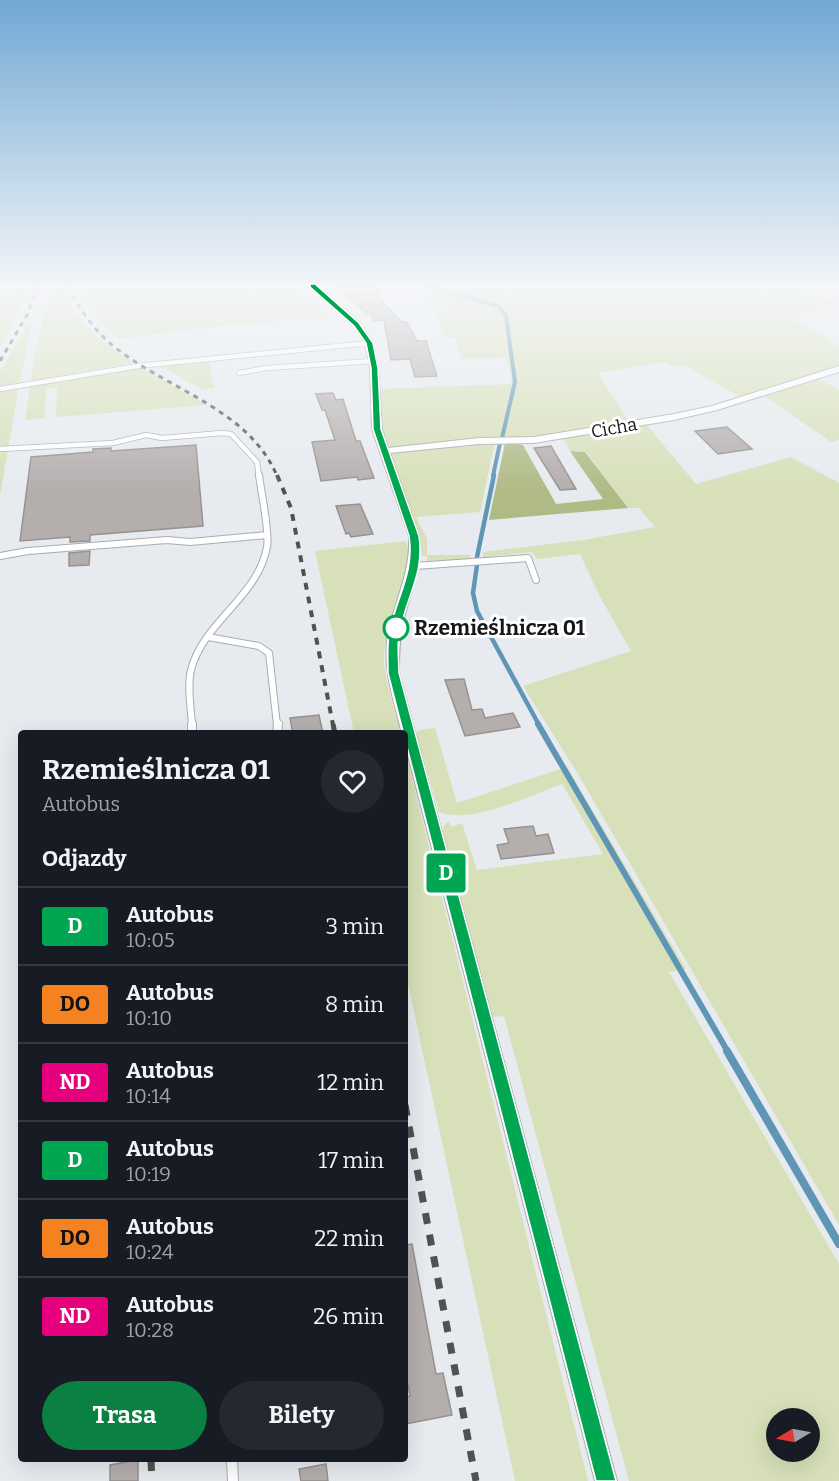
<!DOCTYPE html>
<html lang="pl">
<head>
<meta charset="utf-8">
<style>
  :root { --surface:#171b24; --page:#242831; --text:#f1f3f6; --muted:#9ea1a6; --line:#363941; --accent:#0b8043 }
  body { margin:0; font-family:Bitter,serif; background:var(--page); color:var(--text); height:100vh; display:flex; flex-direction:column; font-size:22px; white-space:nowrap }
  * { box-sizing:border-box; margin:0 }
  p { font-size:20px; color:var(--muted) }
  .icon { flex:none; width:33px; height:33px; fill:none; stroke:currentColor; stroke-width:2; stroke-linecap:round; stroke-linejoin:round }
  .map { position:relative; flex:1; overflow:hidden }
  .panel { position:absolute; left:18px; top:730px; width:390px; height:732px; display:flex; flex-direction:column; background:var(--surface); border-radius:6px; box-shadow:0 6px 24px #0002 }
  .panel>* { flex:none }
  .badge { padding:0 12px; border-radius:4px; font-size:21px; line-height:39px }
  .needle { width:39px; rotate:260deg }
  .buttons { position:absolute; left:766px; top:1408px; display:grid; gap:12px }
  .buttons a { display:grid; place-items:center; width:54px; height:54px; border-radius:50%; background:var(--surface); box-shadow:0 6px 24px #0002; font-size:30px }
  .map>.badge { position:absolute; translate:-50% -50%; box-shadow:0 0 0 3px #fff }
  h2 { padding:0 24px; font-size:22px; line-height:54px }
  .round { display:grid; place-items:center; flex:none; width:63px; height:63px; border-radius:32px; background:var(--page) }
  .headline { display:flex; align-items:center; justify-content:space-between; height:102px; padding:0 24px }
  h1 { font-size:28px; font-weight:700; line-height:45px }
  .primary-button { display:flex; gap:12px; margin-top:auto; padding:12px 24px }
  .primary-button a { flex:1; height:69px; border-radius:36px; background:var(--accent); color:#fff; font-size:24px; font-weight:700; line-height:69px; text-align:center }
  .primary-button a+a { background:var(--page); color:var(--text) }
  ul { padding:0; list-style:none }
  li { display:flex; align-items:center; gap:18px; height:78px; padding:0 24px; border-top:2px solid var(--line) }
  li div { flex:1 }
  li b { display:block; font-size:22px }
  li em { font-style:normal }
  li .badge { min-width:66px; font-weight:700; text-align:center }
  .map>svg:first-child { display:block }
  .green { fill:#d7e0b8; fill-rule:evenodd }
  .forest { fill:#afba84 }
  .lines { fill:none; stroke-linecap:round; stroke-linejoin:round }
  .stream-far3 { stroke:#5f96b5; stroke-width:4 }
  .stream-far2 { stroke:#5f96b5; stroke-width:4.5 }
  .stream-far1 { stroke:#5f96b5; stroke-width:6 }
  .stream { stroke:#5f96b5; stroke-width:8 }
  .building { fill:#b4aead; stroke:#979190; stroke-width:1.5 }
  .lane-far3-casing { stroke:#a9acb0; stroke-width:6 }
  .lane-far2-casing { stroke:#a9acb0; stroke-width:8 }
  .lane-far1-casing { stroke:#a9acb0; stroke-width:10 }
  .lane-casing { stroke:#a9acb0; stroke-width:12 }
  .street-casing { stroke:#a9acb0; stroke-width:2 }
  .lane-far3 { stroke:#fff; stroke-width:4.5 }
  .lane-far2 { stroke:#fff; stroke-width:6 }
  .lane-far1 { stroke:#fff; stroke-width:8 }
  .lane { stroke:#fff; stroke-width:10 }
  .street { fill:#fff; fill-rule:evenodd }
  .rail-far3 { stroke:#4f5153; stroke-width:3; stroke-dasharray:5 5; stroke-linecap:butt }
  .rail-far2 { stroke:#4f5153; stroke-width:4; stroke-dasharray:7 7; stroke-linecap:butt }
  .rail-far1 { stroke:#4f5153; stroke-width:5; stroke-dasharray:8 8; stroke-linecap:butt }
  .rail { stroke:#4f5153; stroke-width:7; stroke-dasharray:11 11; stroke-linecap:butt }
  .line { fill:#00a651; stroke:#fff; stroke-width:1.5 }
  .stop-dot { fill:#fff; stroke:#00a651; stroke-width:3 }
  .labels { text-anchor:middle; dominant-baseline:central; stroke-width:6; stroke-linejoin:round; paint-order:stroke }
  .far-street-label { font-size:18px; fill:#151718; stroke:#fff }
  .stop-label { font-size:21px; font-weight:bold; fill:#151718; stroke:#fff; text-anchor:start }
</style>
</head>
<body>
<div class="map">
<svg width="839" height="1481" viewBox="0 0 839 1481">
  <rect width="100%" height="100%" fill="#e7ebef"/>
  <g class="green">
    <polygon points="12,286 29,286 15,322 0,348 0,306"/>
    <path d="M51,286H64C73,322 104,343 134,363L31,381L35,350Z"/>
    <polygon points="75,286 297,286 326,311 330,318 221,326 119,339 96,318"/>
    <polygon points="445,286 793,286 821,297 812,299 818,302 827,300 838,305 790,319 832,340 829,341 839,346 839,367 739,396 685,366 675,367 665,362 598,373 630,424 533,437 389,447 383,429 381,389 512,384 507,358 461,359 456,338 445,337 435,311 448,309 419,290"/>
    <polygon points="28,324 31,324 20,383 0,387 0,372"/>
    <polygon points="208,358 214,388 202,389 156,364"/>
    <polygon points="140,367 207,405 56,417 57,387 46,389 45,418 25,420 30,385"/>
    <polygon points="818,378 839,390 839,440 831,442 763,395"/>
    <polygon points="19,386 0,495 0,390"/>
    <polygon points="646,424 696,484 791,457 839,483 839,1225 581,779 523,686 631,651 599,595 580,554 537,559 532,552 483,557 483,552 583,540 655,527 639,508 628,508 586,452 570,451 563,438"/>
    <polygon points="495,442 480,512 416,517 427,539 427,555 470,555 470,559 427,561 427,556 422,556 418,532 389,455 391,452"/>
    <path d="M406,541C420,583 382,620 384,662C386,685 395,711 401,733H354L315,551Z"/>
    <path d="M435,728L457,803L567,767L686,969L669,972L839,1264V1481H629L504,1016L493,1017L442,829L446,823L449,822L451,827L462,823L477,870L603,854L562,784C532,795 469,825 439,812L416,733L419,730ZM777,1419H810V1452H777Z"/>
    <polygon points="405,750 588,1481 515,1481 405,970"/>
  </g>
  <polygon class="forest" points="505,443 523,445 556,504 603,499 570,451 585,452 628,508 489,520"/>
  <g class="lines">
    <g class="stream-far3">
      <polyline points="428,286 498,306 506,316 515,382 502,438"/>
      <polyline points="493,476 500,443"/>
    </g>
    <g class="stream-far2">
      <polyline points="477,557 494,475"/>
      <polyline points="477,565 473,593 477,611 539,725"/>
    </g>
    <polyline class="stream-far1" points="538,724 728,1052"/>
    <polyline class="stream" points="727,1051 839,1244"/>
  </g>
  <g class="building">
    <polygon points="374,286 384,304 402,322 407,322 417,341 426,341 437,376 415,377 410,359 391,360 384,320 374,321 371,314 367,314 338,288"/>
    <polygon points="333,393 336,400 343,399 356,441 360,441 374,478 358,480 357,477 321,481 312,442 335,440 325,410 322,410 316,394"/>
    <polygon points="727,427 752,449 718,454 695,431"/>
    <polygon points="196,445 203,526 90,535 90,541 70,542 70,537 20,541 31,457 93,452 93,449 111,448 111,451"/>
    <polygon points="551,446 576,489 560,490 534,448"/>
    <polygon points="360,504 373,534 351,537 349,533 346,534 336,506"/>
    <polygon points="90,551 89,565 69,566 69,553"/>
    <polygon points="464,679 472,710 482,709 485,718 513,713 520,727 465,736 445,680"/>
    <polygon points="319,715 323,734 293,734 290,718"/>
    <polygon points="533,826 536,836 548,834 554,853 501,859 497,845 509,843 504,829"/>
    <polygon points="412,1244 436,1374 443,1373 452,1415 405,1424 405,1397 410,1396 405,1369 405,1245"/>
    <polygon points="138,1460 138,1481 110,1481 110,1465"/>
    <polygon points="326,1464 328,1481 301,1481 299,1469"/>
  </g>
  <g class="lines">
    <defs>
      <g id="lane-far3">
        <polyline points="239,373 267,368 373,361"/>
        <polyline points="0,389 138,366 369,343"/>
        <polyline points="0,449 113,443 146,435 162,438 222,433 231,434 257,462 259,476"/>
      </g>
      <g id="lane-far2">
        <polyline points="0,556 28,551 167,540 190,542 267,535"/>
        <polyline points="415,566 528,558 536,580"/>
        <polyline points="208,637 259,646 269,653 277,725"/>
        <path d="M192,725C191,708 187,686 191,670C203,622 258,597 267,547C270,532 261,492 259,475"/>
      </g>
      <g id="lane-far1">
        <polyline points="192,724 192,734"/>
        <polyline points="277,734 278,724"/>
      </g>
      <polyline id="lane" points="232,1460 233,1481"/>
      <path id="street" d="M308,286H316L360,322L373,343L378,368L382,429L388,448L479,438L534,437L674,414L712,406L839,366V372L717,410L674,420L534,443L479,444L390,453L419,536C422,567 410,592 403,622C399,639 399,656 399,673L617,1481H595L405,744V734H402C394,701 382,668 388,634C395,600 411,572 409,536L372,429L370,368L365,343L354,326Z"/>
    </defs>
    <use href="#lane-far3" class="lane-far3-casing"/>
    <use href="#lane-far2" class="lane-far2-casing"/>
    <use href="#lane-far1" class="lane-far1-casing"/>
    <use href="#lane" class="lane-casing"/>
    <use href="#street" class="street-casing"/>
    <use href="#lane-far3" class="lane-far3"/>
    <use href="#lane-far2" class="lane-far2"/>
    <use href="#lane-far1" class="lane-far1"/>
    <use href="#lane" class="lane"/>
    <use href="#street" class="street"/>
    <g class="rail-far3">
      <path d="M68,286C80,309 91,327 111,344C164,389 248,407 277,476"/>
      <polyline points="0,361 27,315 38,286"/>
    </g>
    <polyline class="rail-far2" points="277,475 291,508 333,725"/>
    <polyline class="rail-far1" points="333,724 335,734"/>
    <g class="rail">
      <polyline points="405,1105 476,1481"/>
      <polyline points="151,1460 152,1481"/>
    </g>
  </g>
  <linearGradient id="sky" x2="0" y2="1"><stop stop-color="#71a8d4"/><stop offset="0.58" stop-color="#f4f6f8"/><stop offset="1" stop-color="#f4f6f8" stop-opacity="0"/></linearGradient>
  <rect width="839" height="493" fill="url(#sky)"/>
  <path class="line" d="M310,284H315L359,323L373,343L378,368L381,429L419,536C425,574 405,599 399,635C397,647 399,661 399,673L616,1481H596L388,673C388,661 387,647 389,635C395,599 415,574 409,536L373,429L371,368L366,343L354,326L310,287Z"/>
  <circle class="stop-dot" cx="396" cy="628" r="12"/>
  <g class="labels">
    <g class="far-street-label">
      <text transform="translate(614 428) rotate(-10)">Cicha</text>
    </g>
    <g class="stop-label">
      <text x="414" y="628">Rzemieślnicza 01</text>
    </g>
  </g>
</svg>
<div class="buttons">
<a><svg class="needle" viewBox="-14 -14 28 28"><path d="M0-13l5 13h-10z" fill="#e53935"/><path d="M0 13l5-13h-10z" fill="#9ea1a6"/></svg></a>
</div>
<b class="badge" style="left:446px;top:873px;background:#00a651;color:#fff">D</b>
<section class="panel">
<div class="headline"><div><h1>Rzemieślnicza 01</h1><p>Autobus</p></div><a class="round"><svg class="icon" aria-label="heart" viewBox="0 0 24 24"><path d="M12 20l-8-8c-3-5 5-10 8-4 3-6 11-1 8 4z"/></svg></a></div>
<h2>Odjazdy</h2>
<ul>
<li><span class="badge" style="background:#00a651;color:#fff">D</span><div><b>Autobus</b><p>10:05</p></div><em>3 min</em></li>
<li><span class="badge" style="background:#f58220;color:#111">DO</span><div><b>Autobus</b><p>10:10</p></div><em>8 min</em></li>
<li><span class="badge" style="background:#e6007e;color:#fff">ND</span><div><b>Autobus</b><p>10:14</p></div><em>12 min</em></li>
<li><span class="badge" style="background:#00a651;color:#fff">D</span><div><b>Autobus</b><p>10:19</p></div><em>17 min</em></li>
<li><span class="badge" style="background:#f58220;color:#111">DO</span><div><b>Autobus</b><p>10:24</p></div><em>22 min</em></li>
<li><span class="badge" style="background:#e6007e;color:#fff">ND</span><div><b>Autobus</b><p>10:28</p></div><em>26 min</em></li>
</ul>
<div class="primary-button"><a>Trasa</a><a>Bilety</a></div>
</section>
</div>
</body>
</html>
